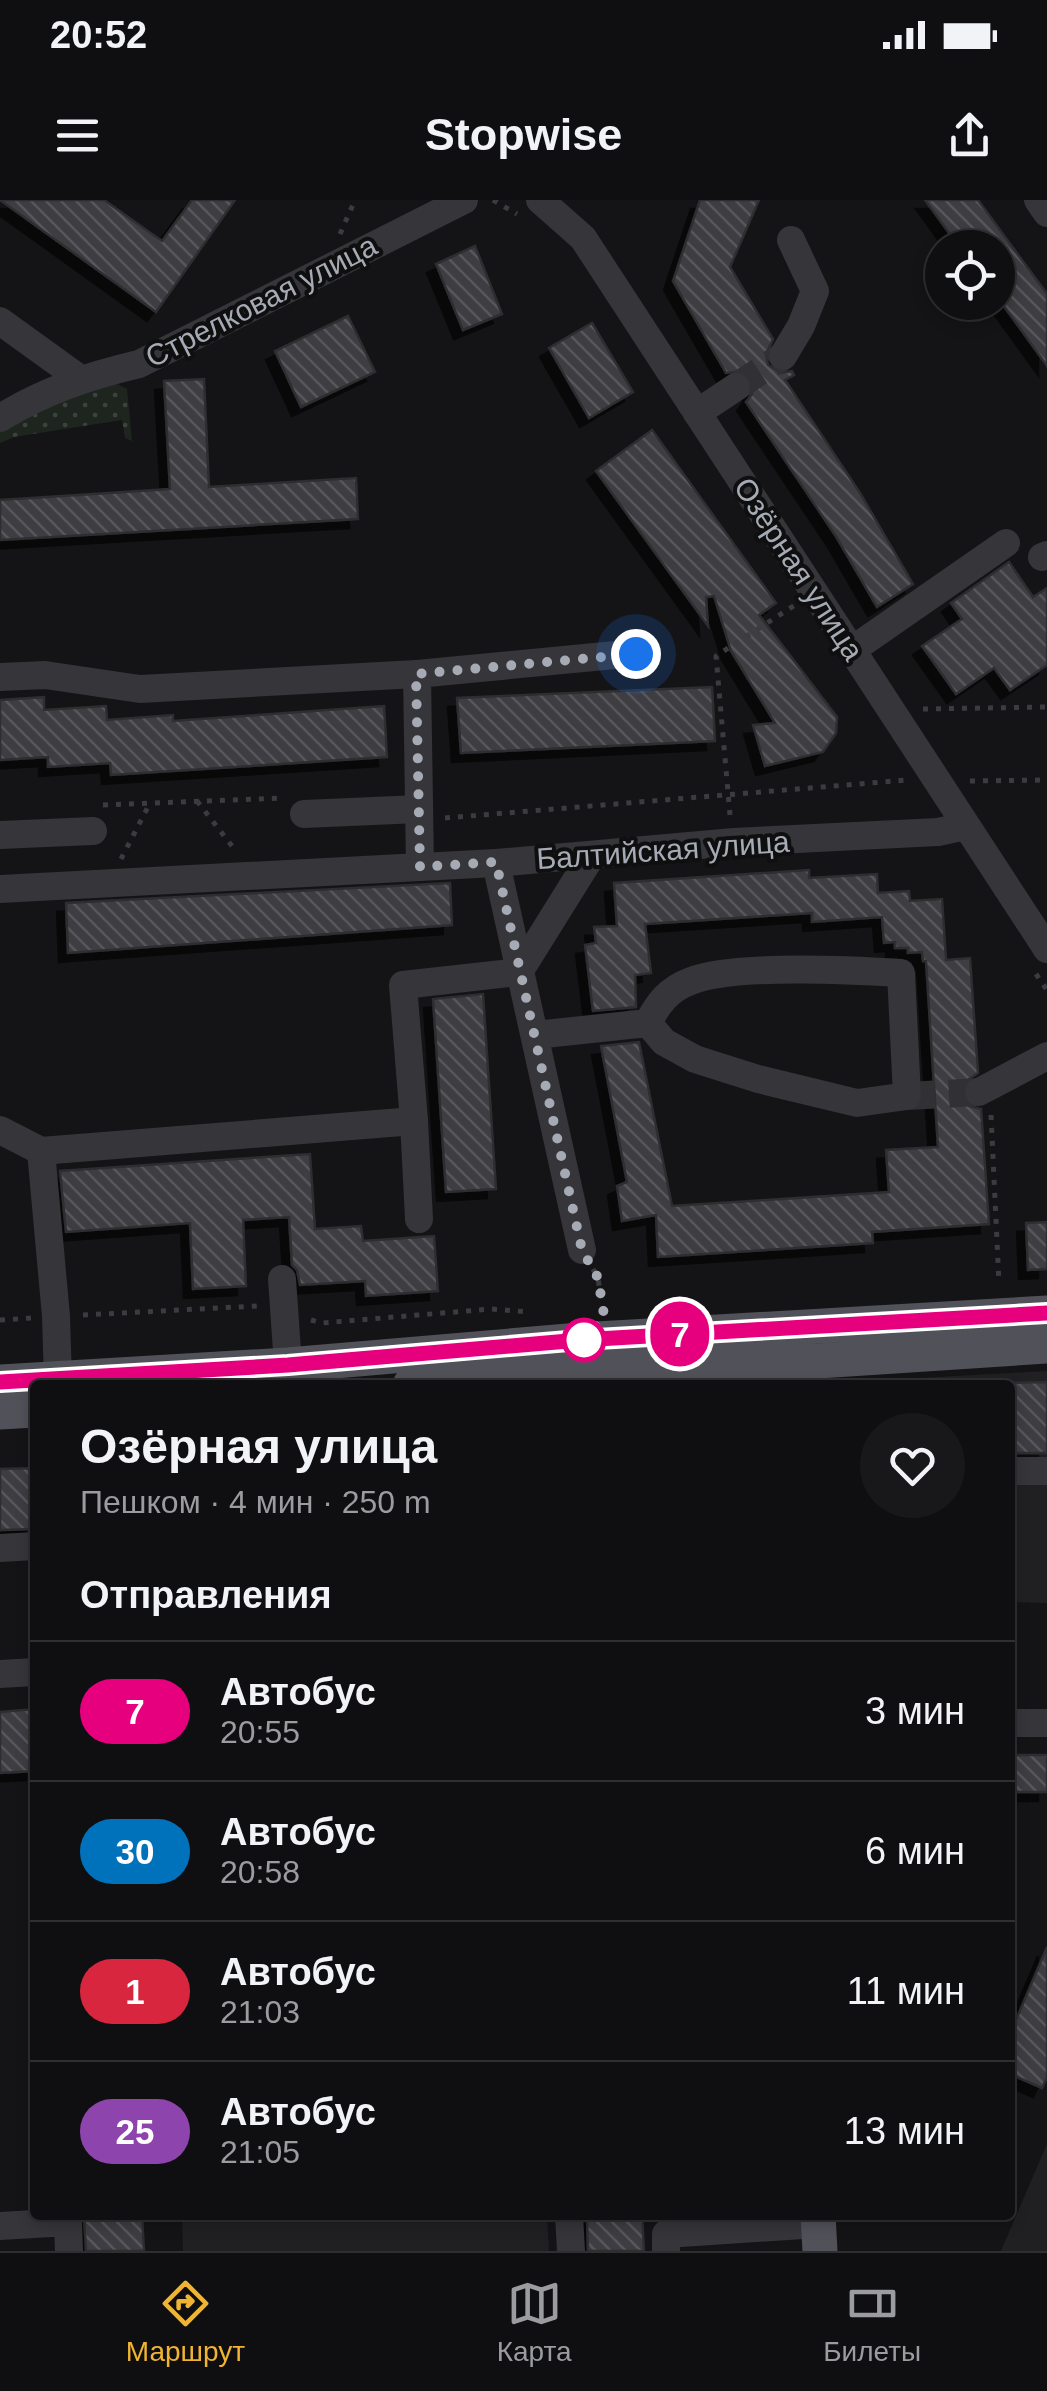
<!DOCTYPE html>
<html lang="ru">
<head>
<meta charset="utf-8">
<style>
  :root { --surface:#0f0e10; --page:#181719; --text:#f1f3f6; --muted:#9b9c9f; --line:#2f2e30; --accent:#efb432 }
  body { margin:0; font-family:Arial,sans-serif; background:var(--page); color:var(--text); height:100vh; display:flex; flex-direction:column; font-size:38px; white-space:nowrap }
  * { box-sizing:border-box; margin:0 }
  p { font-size:32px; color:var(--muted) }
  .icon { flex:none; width:55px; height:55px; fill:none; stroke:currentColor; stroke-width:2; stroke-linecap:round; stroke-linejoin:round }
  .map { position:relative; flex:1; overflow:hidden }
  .drawer { position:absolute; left:30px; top:1180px; width:985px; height:840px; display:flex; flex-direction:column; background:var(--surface); border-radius:10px; box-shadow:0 5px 15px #0003,0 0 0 2px var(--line) }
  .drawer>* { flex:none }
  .badge { padding:0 20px; border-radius:32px; font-size:35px; line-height:65px }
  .buttons { position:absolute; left:925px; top:30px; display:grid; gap:20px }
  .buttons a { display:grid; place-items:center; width:90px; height:90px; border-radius:50%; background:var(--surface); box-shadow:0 5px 15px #0003,0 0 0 2px var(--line); font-size:50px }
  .you { position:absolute; width:50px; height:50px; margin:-25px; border:8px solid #fff; border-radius:50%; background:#1a73e8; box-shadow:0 0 0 15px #1a73e833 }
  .map>.badge { position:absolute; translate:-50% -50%; box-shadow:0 0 0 5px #fff }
  h2 { padding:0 50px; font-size:38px; line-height:90px }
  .round { display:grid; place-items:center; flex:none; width:105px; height:105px; border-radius:52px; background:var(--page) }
  .overview { display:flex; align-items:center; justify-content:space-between; height:170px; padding:0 50px }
  h1 { font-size:48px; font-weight:800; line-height:75px }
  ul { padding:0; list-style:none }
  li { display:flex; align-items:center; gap:30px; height:140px; padding:0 50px; border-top:2px solid var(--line) }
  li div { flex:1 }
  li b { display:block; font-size:38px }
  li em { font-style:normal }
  li .badge { min-width:110px; font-weight:700; text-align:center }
  .status { display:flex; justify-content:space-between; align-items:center; height:70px; padding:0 50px; background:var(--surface); direction:ltr }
  .status svg { height:28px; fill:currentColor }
  header { display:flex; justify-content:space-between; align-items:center; height:130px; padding:0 50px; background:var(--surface); font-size:45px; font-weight:800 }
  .menu { display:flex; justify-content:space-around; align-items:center; height:140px; border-top:2px solid var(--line); background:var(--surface); font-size:28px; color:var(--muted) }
  .menu a { display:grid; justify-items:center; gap:5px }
  .menu .current { color:var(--accent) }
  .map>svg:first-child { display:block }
  .built { fill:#202022 }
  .grass { fill:url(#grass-dots) }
  .building { fill:url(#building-back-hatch); stroke:#2e2e31; stroke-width:2.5; filter:url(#shadow) }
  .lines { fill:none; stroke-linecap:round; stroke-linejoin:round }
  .minor-tunnel { stroke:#313135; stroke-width:28; stroke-dasharray:28 14; stroke-linecap:butt }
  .path { stroke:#3b3c41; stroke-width:5; stroke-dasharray:5 8; stroke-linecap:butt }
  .minor { stroke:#35353a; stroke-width:28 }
  .major { stroke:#515259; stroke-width:35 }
  .line-casing { stroke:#fff; stroke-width:22 }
  .line { stroke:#e6007e; stroke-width:15 }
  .walk { stroke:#a5aab5; stroke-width:10; stroke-dasharray:0 18 }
  .stop-dot { fill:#fff; stroke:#e6007e; stroke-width:5 }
  .labels { text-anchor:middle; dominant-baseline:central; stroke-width:8; stroke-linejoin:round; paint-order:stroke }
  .street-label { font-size:30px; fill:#a5aab5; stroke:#0f0f10 }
</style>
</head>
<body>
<div class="status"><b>20:52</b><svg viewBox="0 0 49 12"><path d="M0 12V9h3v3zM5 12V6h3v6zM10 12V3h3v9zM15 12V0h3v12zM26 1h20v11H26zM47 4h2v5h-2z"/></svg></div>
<header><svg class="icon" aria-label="menu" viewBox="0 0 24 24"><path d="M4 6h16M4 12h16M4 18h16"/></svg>Stopwise<svg class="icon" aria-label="share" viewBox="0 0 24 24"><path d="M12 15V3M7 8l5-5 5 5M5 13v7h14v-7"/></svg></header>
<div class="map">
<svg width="1047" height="2051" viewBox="0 0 1047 2051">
  <defs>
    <pattern id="grass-dots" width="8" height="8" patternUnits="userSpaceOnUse" patternTransform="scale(2.5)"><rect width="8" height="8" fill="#1e251f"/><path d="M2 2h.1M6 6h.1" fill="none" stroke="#3c423d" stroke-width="1.8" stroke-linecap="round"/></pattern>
    <pattern id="building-back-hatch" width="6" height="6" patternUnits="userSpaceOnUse" patternTransform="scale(2.5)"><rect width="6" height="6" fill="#3e3e42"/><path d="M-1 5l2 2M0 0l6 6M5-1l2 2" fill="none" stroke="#57575b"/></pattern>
    <filter id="shadow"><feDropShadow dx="-9" dy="9" stdDeviation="0" flood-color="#0009"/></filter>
  </defs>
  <rect width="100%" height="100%" fill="#141315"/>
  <g class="built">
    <polygon points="1047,1171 1047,1403 1010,1402 1010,1185 811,1184"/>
    <polygon points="1047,1944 1047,2051 1001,2051"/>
    <polygon points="182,2015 547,2015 549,2051 183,2051"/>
  </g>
  <path class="grass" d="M115,183L127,189L132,241L125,238L122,220L14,237L0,243V232C36,211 75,195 115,183Z"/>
  <g class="building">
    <polygon points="0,0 104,0 162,41 192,0 235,0 156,112"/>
    <polygon points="700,0 759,0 730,67 773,139 766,155 768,165 782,173 792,171 794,175 785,180 860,293 913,384 877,407 837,338 746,202 752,194 751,178 743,171 726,173 673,81"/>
    <polygon points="925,0 978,0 1047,94 1047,166 998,98 998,48 960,48"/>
    <polygon points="475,46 502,114 463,130 436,64"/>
    <polygon points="348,116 375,172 301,207 275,151"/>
    <polygon points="592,123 633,192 589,218 549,148"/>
    <polygon points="204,179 209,287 356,278 358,319 0,340 0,300 170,289 164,181"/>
    <polygon points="652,230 776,403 759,415 837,517 836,533 823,552 765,566 753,525 775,523 731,451 714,396 706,397 708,426 596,271"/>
    <polygon points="1009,362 1033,397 1047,388 1047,465 1010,490 994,468 956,494 922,446 962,419 951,403"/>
    <polygon points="712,487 715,541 461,553 457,498"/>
    <polygon points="44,497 44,510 106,506 107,520 173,515 173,521 384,506 387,557 111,575 110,563 48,567 48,557 0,560 0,500"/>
    <polygon points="809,670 809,678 877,674 878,693 909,691 910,701 942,699 946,760 970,758 978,873 965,882 962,892 969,906 981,909 989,1024 872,1032 873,1043 658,1057 656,1015 622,1021 617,986 627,982 601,846 639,842 672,1006 889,992 886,950 938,947 926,761 923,761 922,752 908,753 908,748 895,748 895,742 884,743 882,717 812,722 812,713 645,724 651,773 635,775 636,807 593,811 585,745 596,743 594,727 617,726 614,683"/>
    <polygon points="450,683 452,725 68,753 66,703"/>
    <polygon points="483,794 496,989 446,992 433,799"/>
    <polygon points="310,954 315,1029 361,1026 363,1041 434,1036 438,1091 366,1096 365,1081 300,1085 297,1070 292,1065 289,1017 243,1020 246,1086 193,1089 190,1023 66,1032 60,971"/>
    <polygon points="1047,1022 1047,1069 1028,1070 1026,1023"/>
    <polygon points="1047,1182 1047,1253 1010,1253 1010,1183"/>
    <polygon points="35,1268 35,1329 0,1330 0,1269"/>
    <polygon points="35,1509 35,1571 0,1573 0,1512"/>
    <rect x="1010" y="1555" width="37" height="37"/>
    <polygon points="1047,1747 1047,1877 1042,1888 1010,1874 1010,1834"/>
    <polygon points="84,2015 142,2015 144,2051 86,2051"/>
    <polygon points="587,2015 642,2015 644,2051 588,2051"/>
  </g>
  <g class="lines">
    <g class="minor-tunnel">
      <polyline points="736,187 783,156"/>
      <polyline points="907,896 979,892"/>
    </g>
    <g class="path">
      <polyline points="493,0 517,14"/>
      <polyline points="340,34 355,0"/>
      <polyline points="923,509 1047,507"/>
      <polyline points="970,581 1047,580"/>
      <polyline points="197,601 235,650"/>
      <polyline points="103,605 282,598"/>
      <polyline points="730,615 716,456 795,405"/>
      <polyline points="445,618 907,580"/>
      <polyline points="121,659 150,603"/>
      <polyline points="1036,774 1047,790"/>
      <polyline points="991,915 999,1083"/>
      <polyline points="593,1069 598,1078 603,1112"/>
      <polyline points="83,1115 257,1106"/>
      <polyline points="0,1120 32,1118"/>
      <polyline points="311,1120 322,1123 491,1109 529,1112"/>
    </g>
    <g class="minor">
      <polyline points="540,0 583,38 1047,749"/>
      <polyline points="1038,0 1047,13"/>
      <polyline points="0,121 79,178"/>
      <polyline points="783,156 801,126 815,91 791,40"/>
      <polyline points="697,213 736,187"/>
      <path d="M0,218C44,191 88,176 139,164L464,0"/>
      <polyline points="1042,357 1047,355"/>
      <polyline points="852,450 1006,343"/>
      <polyline points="0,477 45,475 140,489 417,474"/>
      <polyline points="304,614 419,609"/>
      <polyline points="0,635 93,631"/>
      <polyline points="496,663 582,1050"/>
      <polyline points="420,667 417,474 636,453"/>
      <polyline points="0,689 496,663 734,642 938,632 966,626"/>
      <path d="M535,835L648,823L664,842L695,859L758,879L857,903L907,896L901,773C851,770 735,764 691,781C669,789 658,803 648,823"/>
      <polyline points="979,892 1047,856"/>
      <polyline points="414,921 419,1019"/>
      <polyline points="0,930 41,951 56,1116 58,1181"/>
      <polyline points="41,951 414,921 403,785 519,772 592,655"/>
      <polyline points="282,1079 288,1165"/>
      <polyline points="1010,1271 1047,1271"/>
      <polyline points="0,1348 35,1346"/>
      <polyline points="0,1474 35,1472"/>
      <polyline points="1010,1523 1047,1523"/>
      <polyline points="569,2015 571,2051"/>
      <polyline points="0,2026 68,2022 69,2051"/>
      <polyline points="666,2051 666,2034 819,2024"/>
    </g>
    <g class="major">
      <polyline points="0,1182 288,1165 580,1140 1047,1113"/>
      <polyline points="410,1185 719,1163 818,1161 1047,1146"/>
      <polyline points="0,1212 35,1210"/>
      <polyline points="818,2015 820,2051"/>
    </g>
  </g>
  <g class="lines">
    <defs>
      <polyline id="line" points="0,1182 288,1165 580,1140 1047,1113"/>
    </defs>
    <use href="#line" class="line-casing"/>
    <use href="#line" class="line"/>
    <polyline class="walk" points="584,1140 604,1115 598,1078 582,1050 496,662 420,667 416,474 636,454"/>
  </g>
  <circle class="stop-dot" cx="584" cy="1140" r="20"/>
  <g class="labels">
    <g class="street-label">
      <text transform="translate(261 101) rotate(-27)">Стрелковая улица</text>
      <text transform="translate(799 369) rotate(57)">Озёрная улица</text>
      <text transform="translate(663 650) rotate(-4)">Балтийская улица</text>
    </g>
  </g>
</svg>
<div class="buttons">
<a><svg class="icon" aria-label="locate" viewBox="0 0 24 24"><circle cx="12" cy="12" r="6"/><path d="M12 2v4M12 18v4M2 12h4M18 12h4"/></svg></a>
</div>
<div class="you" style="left:636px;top:454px"></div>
<b class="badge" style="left:680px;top:1134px;background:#e6007e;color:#fff">7</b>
<section class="drawer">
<div class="overview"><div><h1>Озёрная улица</h1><p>Пешком · 4 мин · 250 m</p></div><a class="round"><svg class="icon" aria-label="heart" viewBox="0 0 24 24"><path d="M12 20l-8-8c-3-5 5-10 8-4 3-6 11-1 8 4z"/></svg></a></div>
<h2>Отправления</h2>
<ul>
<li><span class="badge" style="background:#e6007e;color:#fff">7</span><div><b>Автобус</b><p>20:55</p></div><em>3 мин</em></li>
<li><span class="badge" style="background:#0072bc;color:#fff">30</span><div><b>Автобус</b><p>20:58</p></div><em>6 мин</em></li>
<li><span class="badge" style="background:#d7263d;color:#fff">1</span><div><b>Автобус</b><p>21:03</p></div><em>11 мин</em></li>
<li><span class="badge" style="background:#8e44ad;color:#fff">25</span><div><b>Автобус</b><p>21:05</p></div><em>13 мин</em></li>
</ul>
</section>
</div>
<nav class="menu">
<a class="current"><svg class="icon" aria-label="directions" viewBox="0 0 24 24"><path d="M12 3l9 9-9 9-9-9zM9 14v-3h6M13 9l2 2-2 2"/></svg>Маршрут</a>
<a><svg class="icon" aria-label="map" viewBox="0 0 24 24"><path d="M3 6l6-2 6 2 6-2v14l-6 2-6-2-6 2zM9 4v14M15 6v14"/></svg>Карта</a>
<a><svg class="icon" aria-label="tickets" viewBox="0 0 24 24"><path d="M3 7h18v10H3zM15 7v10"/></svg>Билеты</a>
</nav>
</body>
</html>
